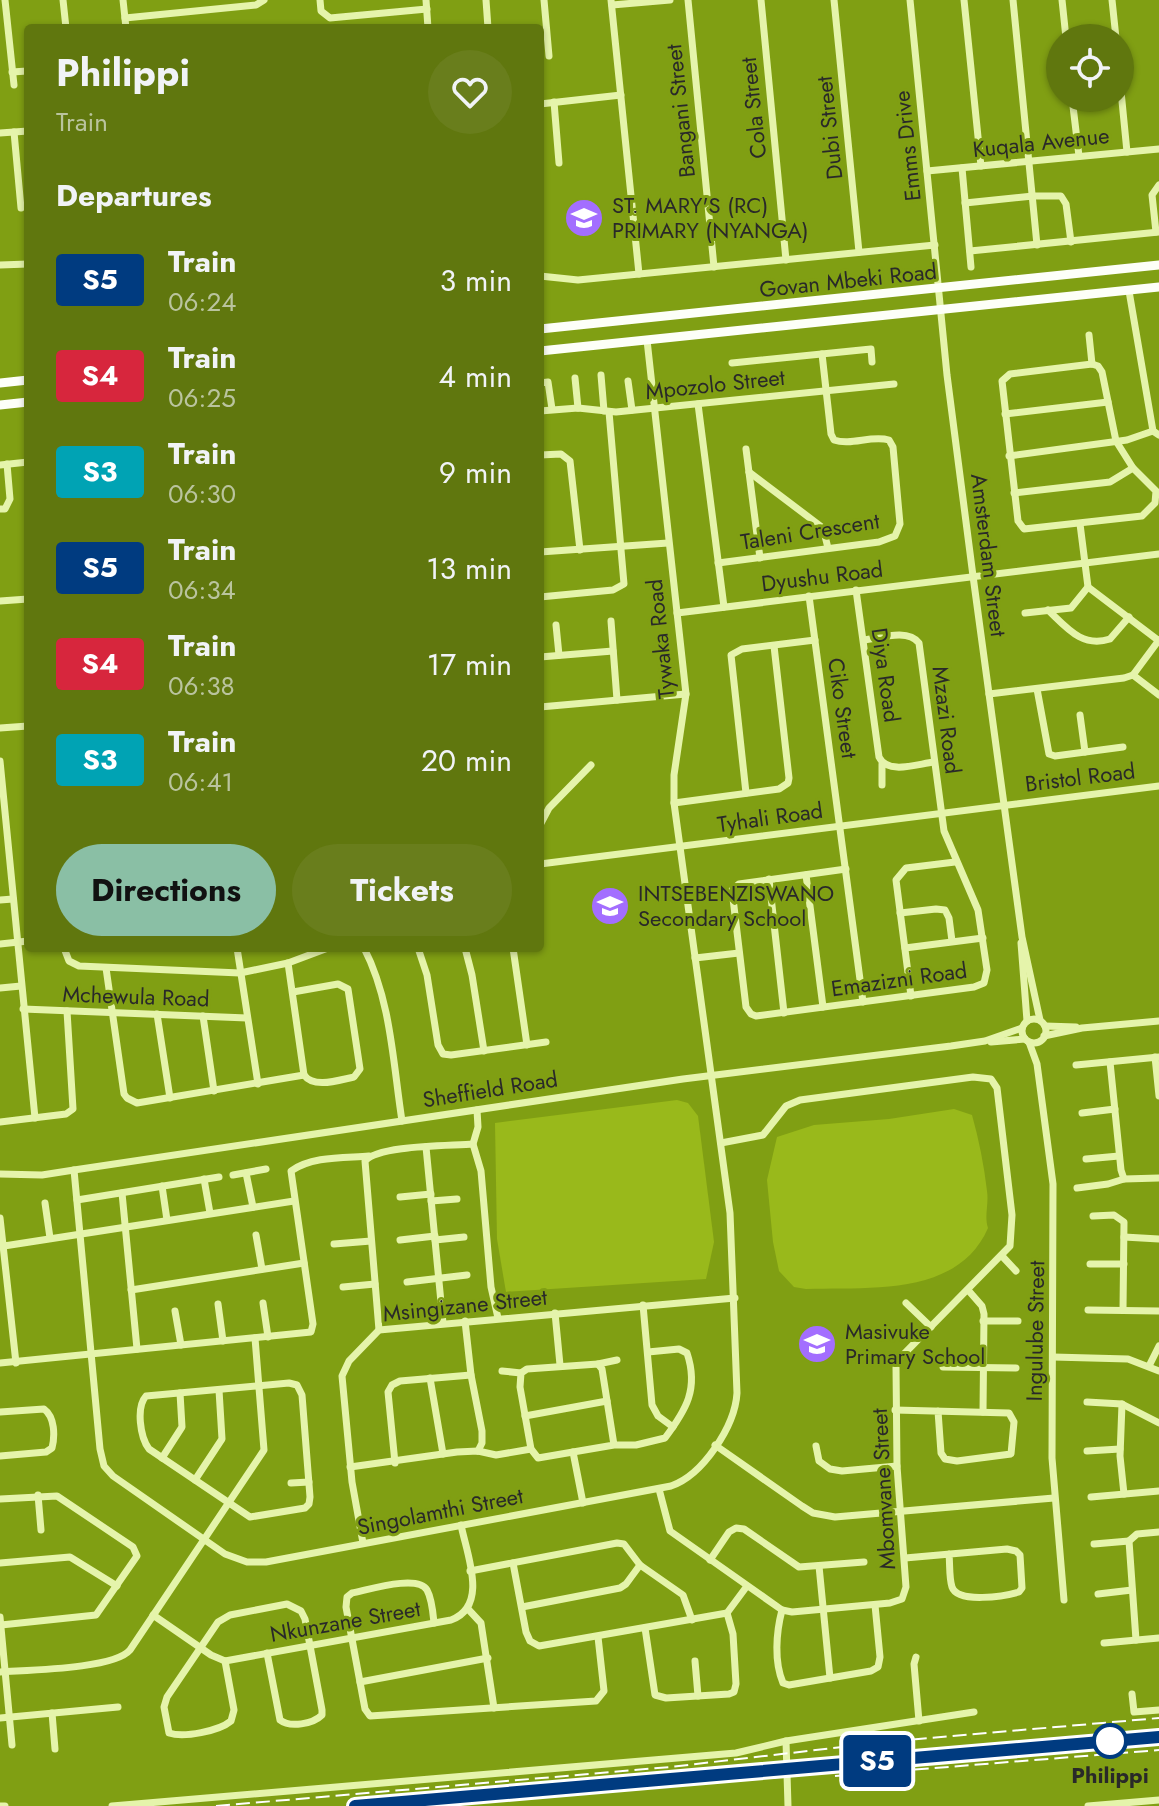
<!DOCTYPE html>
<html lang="en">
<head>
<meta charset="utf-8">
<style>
  :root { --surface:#60770e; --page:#697e1c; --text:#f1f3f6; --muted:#bac49e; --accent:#8abfa5 }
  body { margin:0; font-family:Jost,sans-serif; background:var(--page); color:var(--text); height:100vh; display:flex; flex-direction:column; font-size:30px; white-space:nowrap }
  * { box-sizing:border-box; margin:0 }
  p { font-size:26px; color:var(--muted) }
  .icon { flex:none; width:44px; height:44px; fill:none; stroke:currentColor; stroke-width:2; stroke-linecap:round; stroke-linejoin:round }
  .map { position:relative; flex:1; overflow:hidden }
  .side { position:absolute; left:24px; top:24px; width:520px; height:928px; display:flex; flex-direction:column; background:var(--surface); border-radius:8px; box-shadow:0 2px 6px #0004 }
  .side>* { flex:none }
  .badge { padding:0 16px; border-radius:6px; font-size:28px; line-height:52px }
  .fabs { position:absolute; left:1046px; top:24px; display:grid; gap:16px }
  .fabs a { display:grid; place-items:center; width:88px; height:88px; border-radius:50%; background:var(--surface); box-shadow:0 2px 6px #0004; font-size:40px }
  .map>.badge { position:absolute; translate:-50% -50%; box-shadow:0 0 0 4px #fff }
  h2 { padding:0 32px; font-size:30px; line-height:72px }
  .round { display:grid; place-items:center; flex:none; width:84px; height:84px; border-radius:42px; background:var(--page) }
  .summary { display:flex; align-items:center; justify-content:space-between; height:136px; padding:0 32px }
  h1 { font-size:38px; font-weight:700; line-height:60px }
  .action { display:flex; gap:16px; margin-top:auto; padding:16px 32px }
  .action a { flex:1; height:92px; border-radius:48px; background:var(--accent); color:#111; font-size:32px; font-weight:700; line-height:92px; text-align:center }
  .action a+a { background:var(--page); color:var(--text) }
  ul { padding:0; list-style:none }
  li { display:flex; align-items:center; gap:24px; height:96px; padding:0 32px }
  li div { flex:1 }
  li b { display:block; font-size:30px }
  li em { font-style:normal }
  li .badge { min-width:88px; font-weight:700; text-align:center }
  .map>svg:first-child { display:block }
  .green { fill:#99b91b }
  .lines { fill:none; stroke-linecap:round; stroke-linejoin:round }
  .minor { stroke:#e5f4ab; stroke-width:7 }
  .major { stroke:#fdfff8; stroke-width:9 }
  .rail { stroke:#fff; stroke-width:2; stroke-dasharray:14 6; stroke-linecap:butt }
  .line-casing { stroke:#fff; stroke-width:18 }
  .line { stroke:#003b80; stroke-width:12 }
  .stop-dot { fill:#fff; stroke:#003b80; stroke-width:4 }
  .labels { text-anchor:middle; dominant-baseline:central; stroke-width:6; stroke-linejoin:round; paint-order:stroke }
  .street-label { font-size:22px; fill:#292929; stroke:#809f13 }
  .poi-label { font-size:22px; fill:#292929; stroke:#809f13; text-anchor:start }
  .stop-label { font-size:22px; font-weight:bold; fill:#292929; stroke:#809f13 }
</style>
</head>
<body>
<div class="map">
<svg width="1159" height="1806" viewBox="0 0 1159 1806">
  <rect width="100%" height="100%" fill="#809f13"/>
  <g class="green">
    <polygon points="677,1100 688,1103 698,1116 714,1242 706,1279 506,1292 497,1239 495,1123"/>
    <path d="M954,1109L972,1115C979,1140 984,1165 987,1191C989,1204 984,1216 988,1228C958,1297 869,1287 806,1289L794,1287L779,1271L773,1242L767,1180L777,1137L814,1125L889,1119Z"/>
  </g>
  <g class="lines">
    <g class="minor">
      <polyline points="5,0 14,85"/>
      <polyline points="63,0 66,28"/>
      <polyline points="123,0 126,28"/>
      <polyline points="320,0 321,11 330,18 427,9"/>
      <polyline points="426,0 428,28"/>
      <polyline points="486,0 488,28"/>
      <polyline points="544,0 549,56"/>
      <polyline points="611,0 639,274"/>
      <polyline points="688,0 714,267"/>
      <polyline points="761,0 786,260"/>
      <polyline points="834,0 859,252"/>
      <polyline points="910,0 947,375 973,576 1022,937 1040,1020"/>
      <polyline points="964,0 981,166"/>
      <polyline points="1013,0 1037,245"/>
      <polyline points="1062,0 1066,38"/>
      <polyline points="1112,0 1116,38"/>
      <polyline points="612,5 670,0"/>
      <polyline points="125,18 256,5 264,0"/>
      <polyline points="12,72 27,71"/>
      <polyline points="1120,81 1127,152"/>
      <polyline points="1072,98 1079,156"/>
      <polyline points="554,102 559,163"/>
      <polyline points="540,104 621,95"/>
      <polyline points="14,132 21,208"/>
      <polyline points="0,133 28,131"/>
      <polyline points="962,168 971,267"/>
      <polyline points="927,171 1159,149"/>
      <polyline points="965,203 1033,196 1061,196 1066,204 1071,242"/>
      <polyline points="1156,232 1152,195 1159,185"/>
      <polyline points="970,251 1159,232"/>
      <polyline points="0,265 28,264"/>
      <polyline points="540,276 578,280 935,245"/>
      <polyline points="1129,291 1153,431 1159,435"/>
      <polyline points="1089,335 1092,364"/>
      <polyline points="732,363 871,349 872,362"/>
      <polygon points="1092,364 1098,366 1102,372 1116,441 1133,468 1156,491 1155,503 1142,516 1024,529 1018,521 1002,381 1010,374"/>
      <polyline points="601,375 604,411"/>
      <polyline points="575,378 578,408"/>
      <polyline points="628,381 632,410"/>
      <polyline points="540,383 548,382 552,409"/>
      <polyline points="698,404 724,607"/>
      <polyline points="540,411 578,408 616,412 894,384"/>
      <polyline points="1005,414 1108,402"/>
      <polyline points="746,449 760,558"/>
      <polyline points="540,455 561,454 570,461 580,550"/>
      <polyline points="1009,456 1127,440 1153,431"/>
      <polyline points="0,465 28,462"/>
      <polyline points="749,472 823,528 828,548"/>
      <polyline points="1014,493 1110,482 1133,468"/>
      <polyline points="0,509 5,509 10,499 7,464"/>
      <polyline points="1080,524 1088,587 1159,641"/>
      <polyline points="28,533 28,564"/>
      <polyline points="540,552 668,543"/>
      <path d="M718,563L879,542L895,536L900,524L893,447L889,440C871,435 851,446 834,440L831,434L822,354"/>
      <path d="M856,590L879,757C888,775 917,764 934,762"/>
      <polyline points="809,596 863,1002"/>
      <polyline points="540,597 613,590 624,584 609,412"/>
      <polyline points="0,601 28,599"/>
      <path d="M1048,610C1067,628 1082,648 1110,639L1129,617"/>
      <polyline points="677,613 1159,554"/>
      <polyline points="1025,613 1071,608 1088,587"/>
      <polyline points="611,621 617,700"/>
      <polyline points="556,625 559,655"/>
      <polyline points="540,657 613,651"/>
      <polyline points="1133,675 1159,695"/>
      <polyline points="1037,689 1049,754 1055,756 1123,747"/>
      <polyline points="989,694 1124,678 1133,675 1159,640"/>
      <polyline points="540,707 686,694"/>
      <polyline points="1080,715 1085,752"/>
      <polyline points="0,728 28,726"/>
      <polyline points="0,761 35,1118"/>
      <polyline points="882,785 882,764"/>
      <polyline points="746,793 731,655 742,649 815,640"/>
      <polyline points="674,803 779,789 788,783 789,778 774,646"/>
      <polyline points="540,825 549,808 591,765"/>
      <polyline points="540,864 1159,786"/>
      <path d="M846,869L739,884L732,890L746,1007L751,1014L756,1016L974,987L984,983L987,970L978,910L944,831L919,643C908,628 880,638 864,640"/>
      <polyline points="806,875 823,1007"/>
      <polyline points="769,879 784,1013"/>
      <polyline points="0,900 13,899"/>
      <polyline points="900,913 936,909 945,910 949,918 952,941"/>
      <polyline points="1021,943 1027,1021"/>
      <polyline points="0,944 28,941"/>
      <polyline points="64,948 69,961 79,966 240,973 288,963 328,948"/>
      <polyline points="237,948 258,1084"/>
      <path d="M364,948C391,1000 393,1063 402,1121"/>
      <polyline points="418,948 427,975 438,1045 443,1054 451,1055 546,1042"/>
      <polyline points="465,948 472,975 484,1051"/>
      <polyline points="513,948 527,1045"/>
      <polyline points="905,948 983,938"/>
      <polyline points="695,958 739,953"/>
      <polyline points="288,963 304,1075"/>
      <polyline points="106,968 124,1094 127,1098 137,1103 304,1075"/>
      <polyline points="0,988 21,986"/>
      <path d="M293,992L338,984L348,989L360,1069L354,1077C339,1080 314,1089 304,1075"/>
      <polyline points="911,996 896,880 906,868 955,862"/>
      <polyline points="23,1009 247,1018"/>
      <polyline points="157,1014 170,1098"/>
      <polyline points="203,1016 214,1091"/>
      <circle cx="1034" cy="1031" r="12"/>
      <polyline points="1045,1026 1076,1027"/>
      <polyline points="1044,1036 1082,1028 1159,1021"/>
      <polyline points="991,1042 1025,1039"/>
      <polyline points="1029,1042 1037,1064 1053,1184 1052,1458 1064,1600"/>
      <polyline points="1155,1057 1159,1096"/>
      <polyline points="1110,1062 1121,1170 1124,1179"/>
      <polyline points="1076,1065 1159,1057"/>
      <polyline points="477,1110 478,1127 473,1144 481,1171 491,1287 498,1318"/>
      <polyline points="1082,1113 1115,1109"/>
      <polyline points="0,1122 66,1114 73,1109 67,1011"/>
      <polyline points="426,1147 443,1323"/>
      <polyline points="1086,1159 1119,1156"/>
      <path d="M74,1170L100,1449L104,1466L113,1476L225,1554L247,1562H266L671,1486C703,1475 735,1426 737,1393L730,1213L674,803V775L686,694L647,340"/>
      <polyline points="246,1173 253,1207"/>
      <polyline points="0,1174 42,1175 74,1170 683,1079 951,1046 985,1041 1022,1028"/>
      <polyline points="233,1175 266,1169"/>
      <polyline points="204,1179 210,1213"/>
      <polyline points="162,1186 167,1220"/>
      <polyline points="1077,1188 1108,1184 1124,1179 1159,1178"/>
      <polyline points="122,1193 137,1349"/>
      <polyline points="400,1197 431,1194"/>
      <polyline points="77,1200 219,1177"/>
      <polyline points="431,1201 457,1199"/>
      <polyline points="45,1203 50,1238"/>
      <polyline points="1093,1216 1114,1215 1124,1222 1123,1310"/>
      <polyline points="0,1218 16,1363"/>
      <polyline points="256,1235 262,1269"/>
      <polyline points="1124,1237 1159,1239"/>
      <polyline points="400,1240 435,1236"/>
      <polyline points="435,1240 464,1237"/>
      <polyline points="334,1244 371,1241"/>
      <polyline points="4,1246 294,1201"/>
      <polyline points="1002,1256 1016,1271"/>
      <polyline points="1090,1264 1124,1264"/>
      <polyline points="407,1282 467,1275"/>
      <polyline points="343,1287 375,1284"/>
      <polyline points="131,1290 304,1263"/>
      <polyline points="968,1290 982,1306 984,1314 983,1412"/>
      <polyline points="263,1303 268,1337"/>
      <polyline points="906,1303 931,1327"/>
      <polyline points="218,1304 223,1341"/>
      <polyline points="643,1305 652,1405 658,1416 673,1427"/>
      <polyline points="1088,1310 1159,1311"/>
      <polyline points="175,1311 181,1345"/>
      <polyline points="555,1313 560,1365"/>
      <polyline points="465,1321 471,1375 482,1431 482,1443 478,1451"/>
      <polyline points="983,1321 1018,1321"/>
      <path d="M379,1330L365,1161C378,1145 450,1146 473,1144"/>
      <polyline points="1053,1357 1128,1359 1159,1371"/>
      <path d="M0,1363L311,1332L313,1324L291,1171C312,1156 344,1158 369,1156"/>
      <polyline points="598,1364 617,1360"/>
      <polyline points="1149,1366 1159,1346"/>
      <polyline points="943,1367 1016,1368"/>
      <polyline points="502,1371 521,1373"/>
      <polyline points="430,1378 443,1454"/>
      <path d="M289,1383L297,1385L302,1395L310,1497L309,1504L305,1508L250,1517L149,1449C140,1437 136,1407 146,1396Z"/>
      <polyline points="1087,1402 1122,1404 1159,1423"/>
      <polyline points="1122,1404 1120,1456 1124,1494"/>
      <polyline points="895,1410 1009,1413 1014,1422 1011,1454 957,1461 945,1459 941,1453 938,1411"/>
      <path d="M0,1412L44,1409C55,1417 55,1436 52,1448L46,1452L0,1456"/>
      <polyline points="525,1416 607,1401"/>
      <path d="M614,1445L602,1369L598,1364L527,1369L521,1373L520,1387L531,1449L538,1458L614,1445H636L665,1438C686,1410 699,1389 687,1353L679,1349L648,1352"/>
      <polyline points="715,1445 802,1506 813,1513 835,1517 1054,1498"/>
      <polyline points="816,1446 819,1461 830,1469 842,1471 897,1466"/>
      <polyline points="1087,1451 1120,1449"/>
      <polyline points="573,1452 583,1503"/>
      <polyline points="162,1458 182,1427 180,1393"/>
      <polyline points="395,1463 388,1392 392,1385 400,1381 471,1375"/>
      <polyline points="350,1467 457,1452 478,1451 496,1455 531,1449"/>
      <polyline points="195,1480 222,1439 219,1390"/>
      <polyline points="291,1483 309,1482"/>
      <polyline points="659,1489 670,1531 782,1610 792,1612 890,1603 902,1599 906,1587 897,1466 896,1366 900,1358 1010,1246 1012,1215 997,1088 991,1079 973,1077 800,1100 786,1106 763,1135 721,1143"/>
      <polyline points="38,1495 41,1530"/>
      <polyline points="1091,1497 1159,1491"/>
      <polyline points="0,1499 57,1496 133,1547 137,1556 96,1615 1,1625"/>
      <polyline points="363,1543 352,1482 342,1376 349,1361 379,1330 735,1298"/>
      <polyline points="1094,1544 1129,1541"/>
      <path d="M905,1558L1007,1549L1016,1551L1020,1555L1022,1588L1019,1592C1005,1596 958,1604 952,1587C949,1578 950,1564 949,1554"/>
      <polyline points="710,1560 729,1532 736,1528 744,1529 799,1567 864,1562"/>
      <polyline points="0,1563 70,1557 117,1586"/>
      <polyline points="513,1563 526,1632 530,1641 539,1646 727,1613 747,1586"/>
      <polyline points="819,1566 830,1678"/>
      <polyline points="470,1571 617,1543 624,1544 640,1565 683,1595 692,1620"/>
      <polyline points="1098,1594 1132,1590"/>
      <polyline points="522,1607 620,1588 626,1584 640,1565"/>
      <polyline points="468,1609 481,1623 494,1708"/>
      <path d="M782,1610C776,1633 774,1662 783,1683L789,1685L871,1671L878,1667L880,1657L875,1605"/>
      <path d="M153,1615L211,1655L225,1661L451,1620C489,1606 467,1555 461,1525"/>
      <polyline points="0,1617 12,1745"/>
      <path d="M434,1623C433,1613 432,1599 427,1590C418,1574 368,1590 352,1593L347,1597L346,1607L365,1709L370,1716L596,1701L604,1691L598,1637"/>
      <polyline points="645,1628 655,1695 666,1698 729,1694 734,1692 736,1684 733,1634 727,1613"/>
      <polyline points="1136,1640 1129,1541 1137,1534 1159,1532"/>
      <polyline points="1104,1643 1159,1638"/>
      <polyline points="916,1657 914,1664 919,1721"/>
      <path d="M225,1661L234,1710L231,1721C219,1731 184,1738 169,1733L164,1707L167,1697L218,1622L230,1615L287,1604L301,1611L305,1619L322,1710V1715C313,1724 290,1728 280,1720L267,1653"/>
      <polyline points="695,1661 698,1696"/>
      <path d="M0,1672C28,1670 114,1669 130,1650L264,1450L255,1338"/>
      <polyline points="360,1682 488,1658"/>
      <polyline points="1132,1694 1134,1712 1159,1710"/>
      <polyline points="52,1713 55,1749"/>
      <polyline points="0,1718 118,1707"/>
      <polyline points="786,1741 788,1806"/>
      <polyline points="0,1806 5,1806"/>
      <polyline points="112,1806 736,1753 786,1741 974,1712"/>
      <polyline points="1088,1806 1159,1800"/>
    </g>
    <g class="major">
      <polyline points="540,329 1159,265"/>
      <polyline points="540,351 1159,287"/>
      <polyline points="0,383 28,380"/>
      <polyline points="0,405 28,402"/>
    </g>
    <g class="rail">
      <polyline points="839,1759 1159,1731"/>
      <polyline points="835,1776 1159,1750"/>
      <polyline points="677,1778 852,1763"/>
      <polyline points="573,1787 637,1781"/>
      <polyline points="627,1788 691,1783"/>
      <polyline points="402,1802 546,1789"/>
      <polyline points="216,1806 670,1767 885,1742 1159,1718"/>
    </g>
  </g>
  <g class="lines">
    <defs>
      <polyline id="line" points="355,1806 1159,1737"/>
    </defs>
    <use href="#line" class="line-casing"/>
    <use href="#line" class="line"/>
  </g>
  <defs>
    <symbol id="school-disc" viewBox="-11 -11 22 22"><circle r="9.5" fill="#a36eff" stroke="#809f13"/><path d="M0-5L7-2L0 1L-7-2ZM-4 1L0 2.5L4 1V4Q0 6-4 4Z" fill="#fff"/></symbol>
  </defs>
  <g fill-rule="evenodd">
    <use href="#school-disc" x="562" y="196" width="44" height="44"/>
    <use href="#school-disc" x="588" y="884" width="44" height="44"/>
    <use href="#school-disc" x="795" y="1322" width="44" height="44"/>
  </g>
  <circle class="stop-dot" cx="1110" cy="1741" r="16"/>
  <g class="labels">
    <g class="street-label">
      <text transform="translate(753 108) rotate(-96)">Cola Street</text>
      <text transform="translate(680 111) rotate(-96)">Bangani Street</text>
      <text transform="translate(829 128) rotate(-96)">Dubi Street</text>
      <text transform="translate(1041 142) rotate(-6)">Kuqala Avenue</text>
      <text transform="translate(907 146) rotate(-96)">Emms Drive</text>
      <text transform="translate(848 280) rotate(-6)">Govan Mbeki Road</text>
      <text transform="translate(715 384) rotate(-6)">Mpozolo Street</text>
      <text transform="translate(810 531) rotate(-9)">Taleni Crescent</text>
      <text transform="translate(989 555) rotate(83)">Amsterdam Street</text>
      <text transform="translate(822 576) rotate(-7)">Dyushu Road</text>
      <text transform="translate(660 639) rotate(-96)">Tywaka Road</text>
      <text transform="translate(886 675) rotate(82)">Diya Road</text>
      <text transform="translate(843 708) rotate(82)">Ciko Street</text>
      <text transform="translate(947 720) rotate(83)">Mzazi Road</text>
      <text transform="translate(1080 777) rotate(-7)">Bristol Road</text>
      <text transform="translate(770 817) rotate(-8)">Tyhali Road</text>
      <text transform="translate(899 979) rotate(-8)">Emazizni Road</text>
      <text transform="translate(136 996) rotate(2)">Mchewula Road</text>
      <text transform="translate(490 1089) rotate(-9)">Sheffield Road</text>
      <text transform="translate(465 1305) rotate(-6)">Msingizane Street</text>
      <text transform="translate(1035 1331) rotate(-89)">Ingulube Street</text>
      <text transform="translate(883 1489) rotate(-93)">Mbomvane Street</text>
      <text transform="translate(440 1511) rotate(-11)">Singolamthi Street</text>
      <text transform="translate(345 1621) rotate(-10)">Nkunzane Street</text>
    </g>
    <g class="poi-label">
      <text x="612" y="205">ST. MARY'S (RC)<tspan x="612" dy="25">PRIMARY (NYANGA)</tspan></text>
      <text x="638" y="893">INTSEBENZISWANO<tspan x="638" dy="25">Secondary School</tspan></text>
      <text x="845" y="1331">Masivuke<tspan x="845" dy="25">Primary School</tspan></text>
    </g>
    <g class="stop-label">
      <text x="1110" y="1775">Philippi</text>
    </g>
  </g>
</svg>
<div class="fabs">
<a><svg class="icon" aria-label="locate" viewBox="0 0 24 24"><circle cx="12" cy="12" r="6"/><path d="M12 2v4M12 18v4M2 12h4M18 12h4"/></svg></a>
</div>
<b class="badge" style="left:877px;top:1761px;background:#003b80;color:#fff">S5</b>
<section class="side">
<div class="summary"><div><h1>Philippi</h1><p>Train</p></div><a class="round"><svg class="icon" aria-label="heart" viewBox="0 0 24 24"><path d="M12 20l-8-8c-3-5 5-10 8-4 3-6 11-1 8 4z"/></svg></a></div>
<h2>Departures</h2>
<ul>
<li><span class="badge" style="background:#003b80;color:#fff">S5</span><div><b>Train</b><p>06:24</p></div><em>3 min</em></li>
<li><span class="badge" style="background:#d7263d;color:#fff">S4</span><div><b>Train</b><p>06:25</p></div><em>4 min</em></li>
<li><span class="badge" style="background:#00a3b4;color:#fff">S3</span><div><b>Train</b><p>06:30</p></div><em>9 min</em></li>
<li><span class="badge" style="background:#003b80;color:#fff">S5</span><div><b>Train</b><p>06:34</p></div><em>13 min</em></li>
<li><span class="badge" style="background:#d7263d;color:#fff">S4</span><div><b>Train</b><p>06:38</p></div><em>17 min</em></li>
<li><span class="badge" style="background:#00a3b4;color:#fff">S3</span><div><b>Train</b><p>06:41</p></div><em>20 min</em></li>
</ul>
<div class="action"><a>Directions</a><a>Tickets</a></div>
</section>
</div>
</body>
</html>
